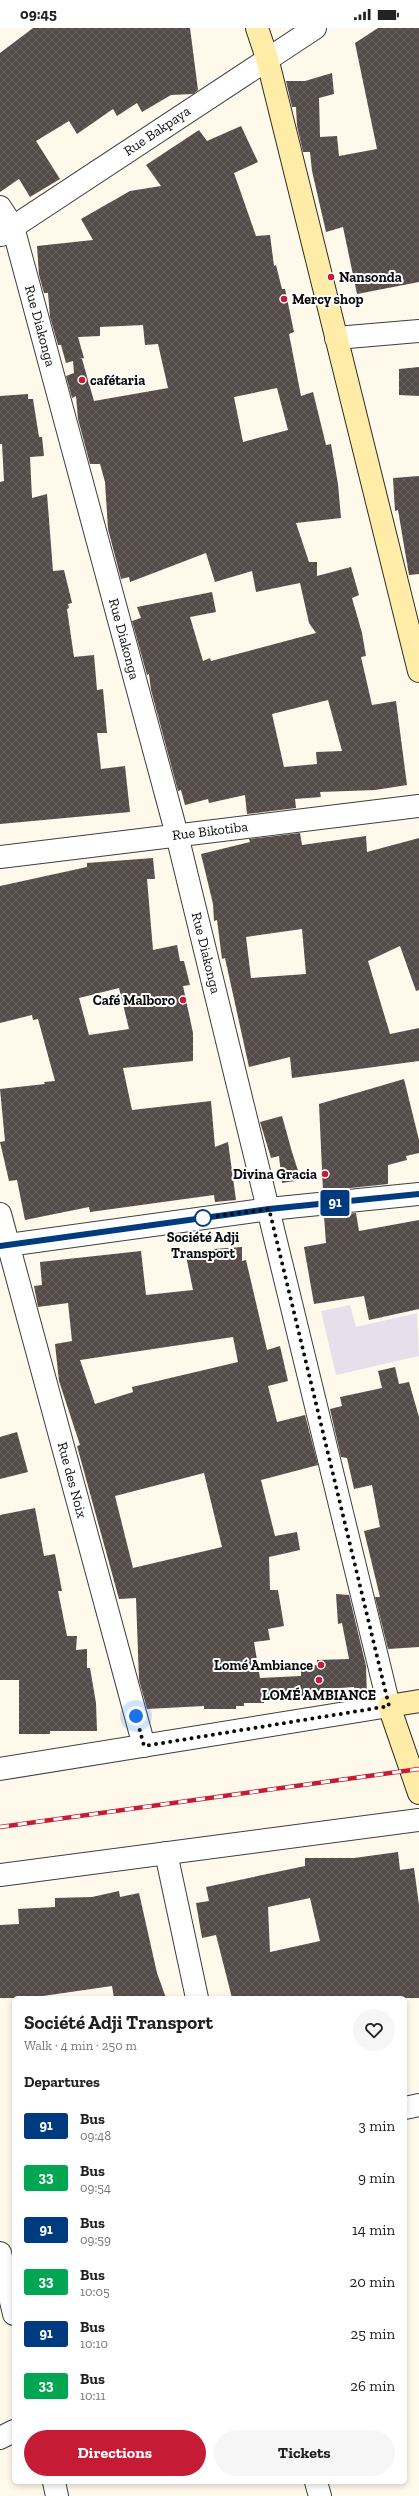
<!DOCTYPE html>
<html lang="en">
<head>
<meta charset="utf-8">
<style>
  :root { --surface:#fff; --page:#f6f6f6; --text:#222; --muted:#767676; --accent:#c51b35 }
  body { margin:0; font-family:"Zilla Slab",serif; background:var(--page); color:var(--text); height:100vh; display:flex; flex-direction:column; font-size:15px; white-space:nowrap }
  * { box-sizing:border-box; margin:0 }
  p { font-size:13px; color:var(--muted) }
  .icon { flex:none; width:22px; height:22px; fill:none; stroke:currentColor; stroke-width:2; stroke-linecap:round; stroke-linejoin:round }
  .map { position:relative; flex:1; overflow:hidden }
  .panel { position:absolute; left:12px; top:1968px; width:395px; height:488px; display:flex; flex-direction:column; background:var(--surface); border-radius:6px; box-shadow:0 2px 6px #0003 }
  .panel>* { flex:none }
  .badge { padding:0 8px; border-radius:3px; font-size:14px; line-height:26px }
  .you { position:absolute; width:20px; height:20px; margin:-10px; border:3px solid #fff; border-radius:50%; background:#1a73e8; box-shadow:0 0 0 6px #1a73e833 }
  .map>.badge { position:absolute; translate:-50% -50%; box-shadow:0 0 0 2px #fff }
  h2 { padding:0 12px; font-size:15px; line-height:36px }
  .round { display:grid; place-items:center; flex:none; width:42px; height:42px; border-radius:21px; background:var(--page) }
  .headline { display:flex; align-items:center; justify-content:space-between; height:68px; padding:0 12px }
  h1 { font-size:19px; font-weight:800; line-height:30px }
  .action { display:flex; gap:8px; margin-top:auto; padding:8px 12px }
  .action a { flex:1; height:46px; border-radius:24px; background:var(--accent); color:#fff; font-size:16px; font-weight:800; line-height:46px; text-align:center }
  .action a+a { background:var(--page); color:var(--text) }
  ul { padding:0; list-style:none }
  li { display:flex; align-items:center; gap:12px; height:52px; padding:0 12px }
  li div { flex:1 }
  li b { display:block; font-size:15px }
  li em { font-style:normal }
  li .badge { min-width:44px; font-weight:700; text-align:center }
  .status { display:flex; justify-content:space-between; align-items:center; height:28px; padding:0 20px; background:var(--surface); direction:ltr }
  .status svg { height:11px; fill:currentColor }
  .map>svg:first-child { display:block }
  .industrial { fill:#e9dfec }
  .building { fill:url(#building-cross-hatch); fill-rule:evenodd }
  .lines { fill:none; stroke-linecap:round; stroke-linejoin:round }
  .minor-casing { stroke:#3f3f3f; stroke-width:24 }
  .tertiary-casing { stroke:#3f3f3f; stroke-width:24 }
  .secondary-casing { stroke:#2e2e2e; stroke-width:24 }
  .minor { stroke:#fff; stroke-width:22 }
  .tertiary { stroke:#fff; stroke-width:22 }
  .secondary { stroke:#ffeca6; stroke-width:22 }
  .rail-casing { stroke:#c51b35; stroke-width:4.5 }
  .rail { stroke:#fff; stroke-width:3; stroke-dasharray:9; stroke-linecap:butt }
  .line-casing { stroke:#fff; stroke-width:9 }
  .line { stroke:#003b80; stroke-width:6 }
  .walk { stroke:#0c0c0c; stroke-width:4; stroke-dasharray:0 7.2 }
  .poi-dot { fill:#c51b35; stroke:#fff; stroke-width:1.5 }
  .stop-dot { fill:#fff; stroke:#003b80; stroke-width:2 }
  .labels { text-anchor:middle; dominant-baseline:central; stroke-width:4; stroke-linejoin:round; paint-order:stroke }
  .street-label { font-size:14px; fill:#0c0c0c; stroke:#fff }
  .poi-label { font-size:14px; font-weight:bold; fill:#0c0c0c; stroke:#fff; text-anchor:start }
  .stop-label { font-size:14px; font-weight:bold; fill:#0c0c0c; stroke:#fff }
</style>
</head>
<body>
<div class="status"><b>09:45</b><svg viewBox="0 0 49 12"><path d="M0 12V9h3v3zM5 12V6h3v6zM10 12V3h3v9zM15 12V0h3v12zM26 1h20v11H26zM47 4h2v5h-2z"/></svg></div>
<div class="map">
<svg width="419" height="2468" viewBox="0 0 419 2468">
  <defs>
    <pattern id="building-cross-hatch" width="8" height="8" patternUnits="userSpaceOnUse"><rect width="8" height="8" fill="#554b48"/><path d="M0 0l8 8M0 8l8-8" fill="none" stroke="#68605e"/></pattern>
  </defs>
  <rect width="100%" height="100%" fill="#fff9eb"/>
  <polygon class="industrial" points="350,1277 356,1299 417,1285 419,1328 336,1347 321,1283"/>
  <g class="building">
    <polygon points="33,0 190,0 198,62 193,66 171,67 142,84 137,75 117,88 113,81 77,106 69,93 36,113 60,151 30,169 19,151 0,164 0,25"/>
    <polygon points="378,0 419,0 419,254 357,266 343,199 326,204 312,143 310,124 303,124 297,98 296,79 292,79 286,53 305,53 332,45 334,66 319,70 320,109 337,108 339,128 377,121 355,15"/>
    <path d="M241,98L258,134L234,145L256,208L270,207L274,238L276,237L282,261H285L294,304L289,306L301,368L313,364L326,417L331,416L338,456L341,490L296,495L309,534H317V548L351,539L359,567L352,570L362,605L366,628L361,629L372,677L396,673L407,757L375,762L320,764L321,769L295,771L296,780L247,786L245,767L209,775L208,771L185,777L181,762L178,763L151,662L149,646L147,647L132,593L141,590L137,579L212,564L216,584L190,589L203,633L210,630L211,633L316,605L309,595L300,555L256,564L252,543L215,554L206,525L130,554L129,549L121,551L108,501L105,454L100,436H90L78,391L76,368L72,370L66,348L74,345L73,333L66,335L61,317H58L50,289L48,265H44L39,247L37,218L93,212L81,191L130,163L161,158L146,137L199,102L207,113ZM143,297L145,317L158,316L168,360L94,373L82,331H79L84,330L78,309L100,308V299ZM277,360L288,402L243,414L234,369ZM328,672L342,723L316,724L317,736L284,739L272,686Z"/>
    <polygon points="419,339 419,368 399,367 399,341"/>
    <polygon points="28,366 28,371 33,371 39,409 42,409 44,428 30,429 32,470 47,466 53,543 64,542 72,575 68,576 69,580 67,581 74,629 94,627 97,662 103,661 107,705 97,705 101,741 125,738 130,784 0,796 0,454 4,453 2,416 0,416 0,368"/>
    <polygon points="419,448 419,546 409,547 398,482 395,483 393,450"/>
    <path d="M300,805L302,817L366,808L367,824L419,810V962L416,963L400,918L368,933L390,1006L419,1000V1033L292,1050L290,1029L249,1039L225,930L222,931L217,892L214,893L213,876L201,826L250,814L249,811ZM302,901L306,946L251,950L246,909Z"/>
    <path d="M153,830L155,851H147L153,922L177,917L180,933H184L190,957L183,958L193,1005V1033L123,1040L132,1082L211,1073L215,1119L228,1114L236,1172L215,1174L214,1167L90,1184L89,1179L25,1192L17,1152L9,1153L0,1114L5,1113L0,1061L45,1056L44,1054L55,1053L38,991L33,992L32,987L0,995V858L87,839V835ZM119,960L129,1001L89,1007L79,970Z"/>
    <polygon points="404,1051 419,1112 419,1125 406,1128 407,1132 388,1137 388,1156 323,1163 319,1076"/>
    <polygon points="282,1088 292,1124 301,1152 282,1155 279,1128 271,1130 260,1094"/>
    <polygon points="356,1185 359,1203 419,1192 419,1281 369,1292 364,1268 314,1276 304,1219 326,1215 324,1188"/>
    <path d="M242,1219V1233L246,1232L267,1322L280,1318L288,1353L268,1358L277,1394L305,1387L318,1437L261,1452L275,1508L297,1504L300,1522L269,1529L270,1562H278L284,1598L268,1601L270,1612L254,1614L260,1650L301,1648V1638L317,1637V1632L349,1631L342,1595L338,1596L336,1566L349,1567L366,1638L367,1669L356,1671L354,1659L326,1661V1667L264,1670V1675H244V1678H236V1681H204V1678L147,1681L139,1652L136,1570L119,1571L77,1418L80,1417L59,1353L55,1316L72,1313L68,1275L38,1279L34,1258L42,1257L40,1234L141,1223L146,1267L193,1262L185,1223ZM233,1309L238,1334L132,1359L133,1364L95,1376L80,1332ZM204,1445L222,1519L133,1540L115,1468Z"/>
    <polygon points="395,1339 399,1356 409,1354 419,1389 419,1619 388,1621 375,1569 380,1569 364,1503 380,1499 372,1457 354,1461 347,1430 341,1429 330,1381 342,1378 340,1369 382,1360 378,1343"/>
    <polygon points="17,1404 28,1444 0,1451 0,1409"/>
    <polygon points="35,1480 44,1528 55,1526 62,1563 58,1563 67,1608 77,1608 76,1622 87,1621 87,1640 90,1640 96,1675 97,1703 50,1703 50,1706 19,1706 19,1652 0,1652 0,1487"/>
    <path d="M398,1824L400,1842L414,1840L419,1877V1970H232L216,1907L202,1910L196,1875L209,1873L206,1859L305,1838V1830H354ZM310,1870L320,1913L270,1924L268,1879Z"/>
    <polygon points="119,1863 120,1869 139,1865 157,1945 166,1970 114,1970 112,1958 29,1970 0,1970 0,1897 19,1896 18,1881 55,1879 55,1870 92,1869"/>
  </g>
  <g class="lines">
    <defs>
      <g id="minor">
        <polyline points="0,179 13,199 177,807 389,1678 0,1741"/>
        <polyline points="1,207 315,0"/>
        <polyline points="0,829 419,778"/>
        <polyline points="0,1186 144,1718"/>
        <polyline points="0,1218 269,1181 419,1166"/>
        <polyline points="166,1825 197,1970"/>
        <polyline points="0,1847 419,1792"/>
        <polyline points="405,2080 419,2077"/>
        <polyline points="0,2225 14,2286"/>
        <polyline points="0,2410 14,2403"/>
        <polyline points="54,2454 57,2468"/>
        <polyline points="316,2454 320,2468"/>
      </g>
      <polyline id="tertiary" points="336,310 419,303"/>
      <g id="secondary">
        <polyline points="257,0 267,30 419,643"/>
        <polyline points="419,1673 389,1678 419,1765"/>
      </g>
    </defs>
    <use href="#minor" class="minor-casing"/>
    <use href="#tertiary" class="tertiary-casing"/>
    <use href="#secondary" class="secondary-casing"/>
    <use href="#minor" class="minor"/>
    <use href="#tertiary" class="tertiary"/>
    <use href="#secondary" class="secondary"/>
    <defs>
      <polyline id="rail" points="0,1799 419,1741"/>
    </defs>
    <use href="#rail" class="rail-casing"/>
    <use href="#rail" class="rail"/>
  </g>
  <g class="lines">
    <defs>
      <polyline id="line" points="0,1218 269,1181 419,1166"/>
    </defs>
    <use href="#line" class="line-casing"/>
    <use href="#line" class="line"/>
    <polyline class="walk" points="136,1688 144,1718 389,1678 269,1181 203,1190"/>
  </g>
  <g class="poi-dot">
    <circle cx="331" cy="249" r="4"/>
    <circle cx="284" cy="271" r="4"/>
    <circle cx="82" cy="352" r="4"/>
    <circle cx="183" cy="972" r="4"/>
    <circle cx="325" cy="1146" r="4"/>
    <circle cx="321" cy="1637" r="4"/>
    <circle cx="319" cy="1652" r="4"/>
  </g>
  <circle class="stop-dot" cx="203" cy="1190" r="8"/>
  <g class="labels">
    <g class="street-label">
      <text transform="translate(157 103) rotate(-34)">Rue Bakpaya</text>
      <text transform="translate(40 298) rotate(75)">Rue Diakonga</text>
      <text transform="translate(124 611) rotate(75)">Rue Diakonga</text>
      <text transform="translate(210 803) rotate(-7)">Rue Bikotiba</text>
      <text transform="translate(206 925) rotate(76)">Rue Diakonga</text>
      <text transform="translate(72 1452) rotate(75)">Rue des Noix</text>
    </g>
    <g class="poi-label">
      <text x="339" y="249">Nansonda</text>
      <text x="292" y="271">Mercy shop</text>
      <text x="90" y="352">cafétaria</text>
      <text x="175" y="972" text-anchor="end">Café Malboro</text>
      <text x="317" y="1146" text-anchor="end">Divina Gracia</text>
      <text x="313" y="1637" text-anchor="end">Lomé Ambiance</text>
      <text x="319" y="1667" text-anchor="middle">LOMÉ AMBIANCE</text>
    </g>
    <g class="stop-label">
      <text x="203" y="1209">Société Adji<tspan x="203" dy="16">Transport</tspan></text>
    </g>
  </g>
</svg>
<div class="you" style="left:136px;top:1688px"></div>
<b class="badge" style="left:335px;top:1175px;background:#003b80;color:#fff">91</b>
<section class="panel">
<div class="headline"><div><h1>Société Adji Transport</h1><p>Walk · 4 min · 250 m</p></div><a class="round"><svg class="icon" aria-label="heart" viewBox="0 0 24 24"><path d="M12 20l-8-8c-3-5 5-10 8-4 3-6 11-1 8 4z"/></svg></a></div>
<h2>Departures</h2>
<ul>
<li><span class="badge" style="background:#003b80;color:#fff">91</span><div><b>Bus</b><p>09:48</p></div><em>3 min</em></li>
<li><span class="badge" style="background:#00a651;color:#fff">33</span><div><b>Bus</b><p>09:54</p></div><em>9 min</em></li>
<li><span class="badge" style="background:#003b80;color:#fff">91</span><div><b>Bus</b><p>09:59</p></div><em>14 min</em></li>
<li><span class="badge" style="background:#00a651;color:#fff">33</span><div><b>Bus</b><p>10:05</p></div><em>20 min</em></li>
<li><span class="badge" style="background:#003b80;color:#fff">91</span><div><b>Bus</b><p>10:10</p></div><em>25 min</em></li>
<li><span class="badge" style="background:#00a651;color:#fff">33</span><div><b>Bus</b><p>10:11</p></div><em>26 min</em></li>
</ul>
<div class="action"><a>Directions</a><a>Tickets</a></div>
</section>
</div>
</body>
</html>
